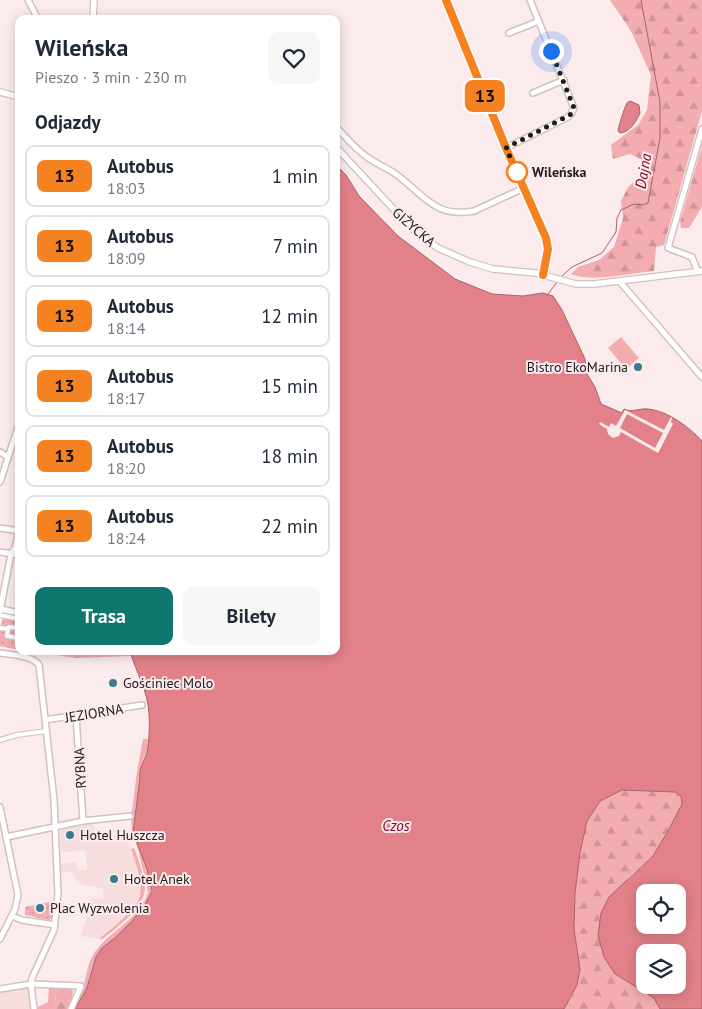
<!DOCTYPE html>
<html lang="pl">
<head>
<meta charset="utf-8">
<style>
  :root { --surface:#fff; --page:#f6f6f7; --text:#1f2937; --muted:#747a83; --line:#e0e1e3; --accent:#0f766e }
  body { margin:0; font-family:"PT Sans",sans-serif; background:var(--page); color:var(--text); height:100vh; display:flex; flex-direction:column; font-size:19px; white-space:nowrap }
  * { box-sizing:border-box; margin:0 }
  p { font-size:16px; color:var(--muted) }
  .icon { flex:none; width:28px; height:28px; fill:none; stroke:currentColor; stroke-width:2; stroke-linecap:round; stroke-linejoin:round }
  .map { position:relative; flex:1; overflow:hidden }
  .sheet { position:absolute; left:15px; top:15px; width:325px; height:640px; display:flex; flex-direction:column; background:var(--surface); border-radius:10px; box-shadow:0 2px 12px #0003 }
  .sheet>* { flex:none }
  .badge { padding:0 10px; border-radius:8px; font-size:18px; line-height:32px }
  .tools { position:absolute; left:636px; top:884px; display:grid; gap:10px }
  .tools a { display:grid; place-items:center; width:50px; height:50px; border-radius:10px; background:var(--surface); box-shadow:0 2px 12px #0003; font-size:25px }
  .you { position:absolute; width:25px; height:25px; margin:-12px; border:4px solid #fff; border-radius:50%; background:#1a73e8; box-shadow:0 0 0 8px #1a73e833 }
  .map>.badge { position:absolute; translate:-50% -50%; box-shadow:0 0 0 2px #fff }
  h2 { padding:0 20px; font-size:19px; line-height:45px }
  .round { display:grid; place-items:center; flex:none; width:52px; height:52px; border-radius:10px; background:var(--page) }
  .overview { display:flex; align-items:center; justify-content:space-between; height:85px; padding:0 20px }
  h1 { font-size:24px; font-weight:800; line-height:38px }
  .cta { display:flex; gap:10px; margin-top:auto; padding:10px 20px }
  .cta a { flex:1; height:58px; border-radius:10px; background:var(--accent); color:#fff; font-size:20px; font-weight:800; line-height:58px; text-align:center }
  .cta a+a { background:var(--page); color:var(--text) }
  ul { padding:0; list-style:none }
  li { display:flex; align-items:center; gap:15px; height:62px; margin:0 10px 8px; padding:0 10px; border:2px solid var(--line); border-radius:10px }
  li div { flex:1 }
  li b { display:block; font-size:19px }
  li em { font-style:normal }
  li .badge { min-width:55px; font-weight:700; text-align:center }
  .map>svg:first-child { display:block }
  .built { fill:#f6ddde }
  .grass { fill:#f3adb1 }
  .forest { fill:url(#forest-firs) }
  .park { fill:url(#park-dots) }
  .water { fill:#e28189; stroke:#a86368; fill-rule:evenodd }
  .pier { fill:#fbebec; fill-rule:evenodd }
  .lines { fill:none; stroke-linecap:round; stroke-linejoin:round }
  .stream { stroke:#a86368; stroke-width:1 }
  .pedestrian-casing { stroke:#d1c2c2; stroke-width:6 }
  .minor-casing { stroke:#d1c2c2; stroke-width:8 }
  .tertiary-casing { stroke:#d1c2c2; stroke-width:8 }
  .pedestrian { stroke:#fff; stroke-width:4 }
  .minor { stroke:#fff; stroke-width:5 }
  .tertiary { stroke:#fff; stroke-width:5.5 }
  .line-casing { stroke:#fff; stroke-width:11 }
  .line { stroke:#f58220; stroke-width:8 }
  .walk { stroke:#211c1c; stroke-width:5; stroke-dasharray:0 9 }
  .stop-dot { fill:#fff; stroke:#f58220; stroke-width:2.5 }
  .poi-dot { fill:#3a7a8e; stroke:#fbebec; stroke-width:2 }
  .labels { text-anchor:middle; dominant-baseline:central; stroke-width:4; stroke-linejoin:round; paint-order:stroke }
  .stop-label { font-size:14px; font-weight:bold; fill:#211c1c; stroke:#fbebec; text-anchor:start }
  .street-label { font-size:14px; fill:#211c1c; stroke:#fbebec }
  .poi-label { font-size:14px; fill:#211c1c; stroke:#fbebec; text-anchor:start }
  .water-label { font-size:15px; font-style:italic; fill:#820729; stroke:#fbebec }
</style>
</head>
<body>
<div class="map">
<svg width="702" height="1009" viewBox="0 0 702 1009">
  <defs>
    <pattern id="forest-firs" width="22" height="20" patternUnits="userSpaceOnUse" patternTransform="scale(1.25)"><rect width="22" height="20" fill="#f3adb1"/><path d="M5 1l3.5 6h-7zM16 11l3.5 6h-7z" fill="#d09498"/></pattern>
    <pattern id="park-dots" width="8" height="8" patternUnits="userSpaceOnUse" patternTransform="scale(1.25)"><rect width="8" height="8" fill="#f3adb1"/><path d="M2 2h.1M6 6h.1" fill="none" stroke="#d09498" stroke-width="1.8" stroke-linecap="round"/></pattern>
  </defs>
  <rect width="100%" height="100%" fill="#fbebec"/>
  <g class="built">
    <polygon points="94,822 95,838 126,836 133,854 141,888 140,897 125,917 99,939 81,936 92,898 103,899 103,889 98,887 82,885 70,872 61,872 60,864 77,862 78,870 87,870 86,850 61,852 61,828"/>
    <polygon points="29,988 32,1009 0,1009 0,992"/>
  </g>
  <g class="grass">
    <polygon points="621,337 639,358 626,369 608,348"/>
    <path d="M143,739H148L147,752L139,773L140,778L133,833L147,869L152,891L146,904L133,920L116,937L102,948L96,957L87,988L75,1009H72C76,1002 80,995 83,988C86,978 87,966 92,957C106,931 138,923 148,892L138,849L132,832L131,818L137,772Z"/>
    <path d="M134,848C138,857 145,879 145,889C144,908 116,928 103,939H99C110,930 137,909 140,896C143,885 135,859 131,849Z"/>
    <polygon points="49,987 57,987 54,1009 36,1009 36,1008 48,1002"/>
  </g>
  <g class="forest">
    <path d="M610,0H702V111L664,245L656,247L654,271C629,273 593,283 571,274L578,267L599,260L614,247L623,218L621,201L628,187L641,176V159L630,154L613,159L611,145L638,125L647,110L651,75L631,31Z"/>
    <polygon points="702,146 702,207 689,228 681,228 680,222"/>
    <polygon points="622,790 675,792 681,796 682,804 668,831 653,856 628,878 615,974 654,998 660,1009 564,1009 577,985 580,969 574,929 575,893 580,853 587,821 600,801"/>
    <polygon points="57,987 69,987 73,991 69,1009 54,1009"/>
  </g>
  <g class="park">
    <polygon points="4,612 19,614 19,650 0,646 0,631"/>
    <polygon points="28,651 130,651 131,656 76,658"/>
    <polygon points="54,901 53,917 49,920 25,915 25,907"/>
  </g>
  <g class="water">
    <path d="M630,101L639,105L640,113C636,122 630,132 620,133L618,131C618,128 625,106 627,103Z"/>
    <path d="M336,165L346,175L359,196L398,236L455,279L492,294L523,296L543,293L553,296L562,310L585,359L587,374L595,387L601,404L622,413L624,409C631,413 640,408 648,409C668,411 689,427 702,441V1009H660L654,998L615,974L604,957L598,935L601,913L609,897L653,856L668,831L682,804L681,796L675,792L622,790L600,801L587,821L580,853L575,893L574,929L580,969L577,985L564,1009H75L87,988L96,957L102,948L116,937L133,920L146,903L152,891L147,869L133,833L140,778C138,769 145,761 147,753C149,741 150,725 149,714C148,691 136,672 130,651H336ZM645,892H678V925H645ZM645,952H678V985H645Z"/>
  </g>
  <path class="pier" d="M625,410L664,430L671,417L672,418L671,422L673,424L658,453L621,432L619,436L613,438L608,434L607,429L599,424L600,422L609,427L611,423L616,426ZM627,414L663,433L655,448L620,428Z"/>
  <g class="lines">
    <g class="stream">
      <polyline points="560,278 572,267 602,253 616,232 617,218 621,210 634,204 643,205 648,203 660,138 660,102 641,0"/>
      <polyline points="548,294 558,281"/>
    </g>
    <defs>
      <g id="pedestrian">
        <polyline points="0,615 19,619"/>
        <polyline points="0,628 8,629 9,627 19,628"/>
        <polyline points="8,629 7,636 18,638 18,636"/>
        <polyline points="0,740 17,735 46,731"/>
      </g>
      <g id="minor">
        <polyline points="28,0 38,19"/>
        <polyline points="446,0 506,148 546,238 548,249 543,275"/>
        <polyline points="509,33 539,21"/>
        <polyline points="533,93 564,80"/>
        <path d="M336,127C346,137 355,149 367,157C376,164 388,168 397,175C425,196 435,218 474,211L524,188"/>
        <polyline points="506,148 568,117 571,114 574,108 530,0"/>
        <polyline points="697,270 692,257 668,248 702,129"/>
        <polyline points="620,282 702,377"/>
        <polyline points="0,452 8,457"/>
        <polyline points="0,482 19,424"/>
        <polyline points="0,528 19,531"/>
        <polyline points="0,552 19,555"/>
        <polyline points="1,609 19,613"/>
        <polyline points="0,611 11,554 15,548 19,532"/>
        <path d="M0,653C11,655 32,655 39,665L54,800L58,894L54,930L32,978L31,984L34,1009"/>
        <polyline points="76,716 83,821"/>
        <polyline points="45,720 142,705"/>
        <polyline points="0,807 18,895 15,909 0,939"/>
        <polyline points="6,837 83,821 130,816"/>
        <polyline points="12,916 22,920 55,925"/>
        <polyline points="0,989 31,984 81,986 71,1009"/>
      </g>
      <g id="tertiary">
        <polyline points="93,19 94,0"/>
        <polyline points="0,92 19,97"/>
        <polyline points="336,147 411,228 438,248 470,262 493,269 536,273 576,284 594,284 702,271"/>
      </g>
    </defs>
    <use href="#pedestrian" class="pedestrian-casing"/>
    <use href="#minor" class="minor-casing"/>
    <use href="#tertiary" class="tertiary-casing"/>
    <use href="#pedestrian" class="pedestrian"/>
    <use href="#minor" class="minor"/>
    <use href="#tertiary" class="tertiary"/>
  </g>
  <g class="lines">
    <defs>
      <polyline id="line" points="446,0 506,148 546,238 548,249 543,275"/>
    </defs>
    <use href="#line" class="line-casing"/>
    <use href="#line" class="line"/>
    <polyline class="walk" points="517,172 506,148 568,116 571,114 574,108 551,51"/>
  </g>
  <circle class="stop-dot" cx="517" cy="172" r="10"/>
  <g class="poi-dot">
    <circle cx="638" cy="367" r="5"/>
    <circle cx="113" cy="683" r="5"/>
    <circle cx="70" cy="835" r="5"/>
    <circle cx="114" cy="879" r="5"/>
    <circle cx="40" cy="908" r="5"/>
  </g>
  <g class="labels">
    <g class="stop-label">
      <text x="532" y="172">Wileńska</text>
    </g>
    <g class="street-label">
      <text transform="translate(414 227) rotate(41)">GIŻYCKA</text>
      <text transform="translate(94 713) rotate(-9)">JEZIORNA</text>
      <text transform="translate(80 768) rotate(-93)">RYBNA</text>
    </g>
    <g class="poi-label">
      <text x="628" y="367" text-anchor="end">Bistro EkoMarina</text>
      <text x="123" y="683">Gościniec Molo</text>
      <text x="80" y="835">Hotel Huszcza</text>
      <text x="124" y="879">Hotel Anek</text>
      <text x="50" y="908">Plac Wyzwolenia</text>
    </g>
    <g class="water-label">
      <text transform="translate(643 171) rotate(-80)">Dajna</text>
      <text x="396" y="825">Czos</text>
    </g>
  </g>
</svg>
<div class="tools">
<a><svg class="icon" aria-label="locate" viewBox="0 0 24 24"><circle cx="12" cy="12" r="6"/><path d="M12 2v4M12 18v4M2 12h4M18 12h4"/></svg></a>
<a><svg class="icon" aria-label="layers" viewBox="0 0 24 24"><path d="M12 4l9 5-9 5-9-5zM3 14l9 5 9-5"/></svg></a>
</div>
<div class="you" style="left:551px;top:51px"></div>
<b class="badge" style="left:485px;top:96px;background:#f58220;color:#111">13</b>
<section class="sheet">
<div class="overview"><div><h1>Wileńska</h1><p>Pieszo · 3 min · 230 m</p></div><a class="round"><svg class="icon" aria-label="heart" viewBox="0 0 24 24"><path d="M12 20l-8-8c-3-5 5-10 8-4 3-6 11-1 8 4z"/></svg></a></div>
<h2>Odjazdy</h2>
<ul>
<li><span class="badge" style="background:#f58220;color:#111">13</span><div><b>Autobus</b><p>18:03</p></div><em>1 min</em></li>
<li><span class="badge" style="background:#f58220;color:#111">13</span><div><b>Autobus</b><p>18:09</p></div><em>7 min</em></li>
<li><span class="badge" style="background:#f58220;color:#111">13</span><div><b>Autobus</b><p>18:14</p></div><em>12 min</em></li>
<li><span class="badge" style="background:#f58220;color:#111">13</span><div><b>Autobus</b><p>18:17</p></div><em>15 min</em></li>
<li><span class="badge" style="background:#f58220;color:#111">13</span><div><b>Autobus</b><p>18:20</p></div><em>18 min</em></li>
<li><span class="badge" style="background:#f58220;color:#111">13</span><div><b>Autobus</b><p>18:24</p></div><em>22 min</em></li>
</ul>
<div class="cta"><a>Trasa</a><a>Bilety</a></div>
</section>
</div>
</body>
</html>
